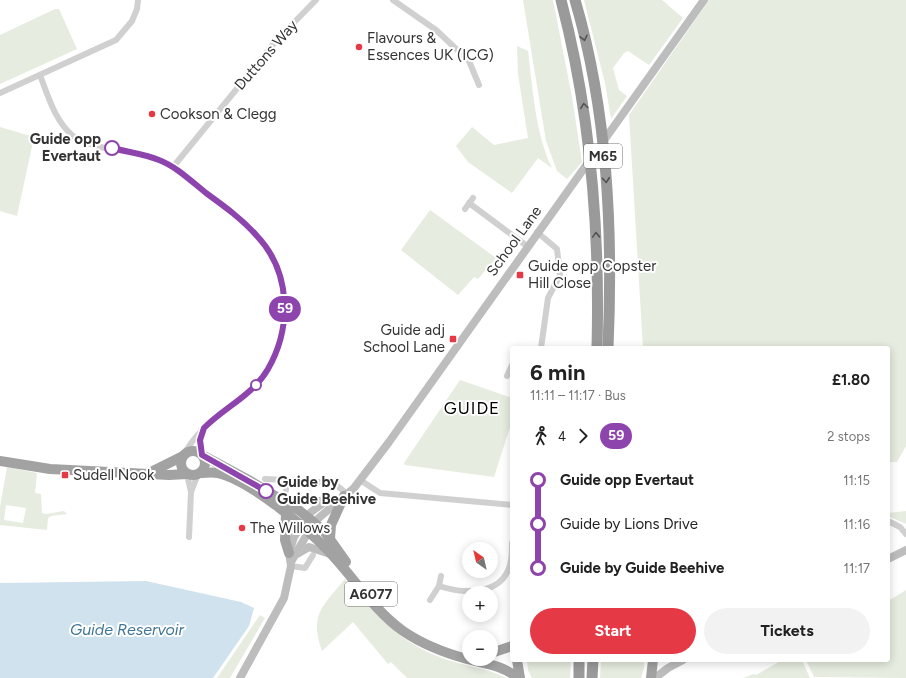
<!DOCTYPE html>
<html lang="en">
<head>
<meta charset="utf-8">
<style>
  :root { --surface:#fff; --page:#f2f2f2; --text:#222; --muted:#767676; --accent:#e63946 }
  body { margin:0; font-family:Figtree,sans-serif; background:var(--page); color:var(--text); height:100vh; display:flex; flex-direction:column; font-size:15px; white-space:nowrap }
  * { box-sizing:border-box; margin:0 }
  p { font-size:13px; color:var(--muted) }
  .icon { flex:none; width:22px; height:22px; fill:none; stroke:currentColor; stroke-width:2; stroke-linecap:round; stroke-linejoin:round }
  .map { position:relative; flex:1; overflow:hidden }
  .drawer { position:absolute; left:510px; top:346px; width:380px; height:316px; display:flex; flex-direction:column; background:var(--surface); border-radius:4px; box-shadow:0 2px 10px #0003 }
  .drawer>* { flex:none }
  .badge { padding:0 8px; border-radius:13px; font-size:14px; line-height:26px }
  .needle { width:26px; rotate:326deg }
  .fabs { position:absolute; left:462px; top:542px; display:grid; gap:8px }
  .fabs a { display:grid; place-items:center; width:36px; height:36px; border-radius:50%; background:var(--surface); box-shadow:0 2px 10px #0003; font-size:20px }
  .map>.badge { position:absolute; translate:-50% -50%; box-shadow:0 0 0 2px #fff }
  .legs { display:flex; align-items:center; gap:6px; height:44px; padding:0 20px; font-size:13px }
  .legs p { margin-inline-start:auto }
  .head { display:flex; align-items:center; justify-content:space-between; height:68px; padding:0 20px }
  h1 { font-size:22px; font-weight:700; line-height:30px }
  .cta { display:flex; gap:8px; margin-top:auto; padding:8px 20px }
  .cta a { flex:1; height:46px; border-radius:24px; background:var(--accent); color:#fff; font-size:16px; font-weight:700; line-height:46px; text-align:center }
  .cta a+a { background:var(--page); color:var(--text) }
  ul { padding:0 20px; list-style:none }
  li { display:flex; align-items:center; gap:14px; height:44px; font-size:15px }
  li i { display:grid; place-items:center; width:6px; height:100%; margin:0 5px; background:currentColor }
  li i::after { content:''; width:10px; height:10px; margin:-5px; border:3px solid; border-radius:50%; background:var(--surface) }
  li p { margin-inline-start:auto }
  li:first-child i { background:linear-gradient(#0000 50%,currentColor 0) }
  li:last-child i { background:linear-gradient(currentColor 50%,#0000 0) }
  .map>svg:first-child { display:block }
  .green { fill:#e6ecdf; fill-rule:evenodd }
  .water { fill:#cfe2ee }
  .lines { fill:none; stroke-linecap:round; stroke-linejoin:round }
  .minor { stroke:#d0d0d0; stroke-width:6 }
  .secondary { stroke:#bdbdbd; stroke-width:8 }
  .trunk { stroke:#a2a2a2; stroke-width:10 }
  .motorway { stroke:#9a9a9a; stroke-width:11 }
  .oneway { stroke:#525252 }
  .line-1-casing { stroke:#fff; stroke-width:9 }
  .line-1 { stroke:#8e44ad; stroke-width:6 }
  .poi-dot { fill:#e63946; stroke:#fff; stroke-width:1.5 }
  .stop-1-dot { fill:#fff; stroke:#8e44ad; stroke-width:2 }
  .labels { text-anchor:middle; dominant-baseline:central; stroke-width:4; stroke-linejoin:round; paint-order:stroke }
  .shield { fill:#fff; stroke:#707070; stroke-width:1 }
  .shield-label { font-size:14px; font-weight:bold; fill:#333 }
  .poi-label { font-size:15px; fill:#333; stroke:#fff; text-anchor:start }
  .street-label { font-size:15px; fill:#333; stroke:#fff }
  .stop-label { font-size:15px; font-weight:bold; fill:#333; stroke:#fff; text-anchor:end }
  .water-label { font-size:16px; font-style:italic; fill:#3f7597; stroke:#fff }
  .quarter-label { font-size:17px; letter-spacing:1px; fill:#000; stroke:#fff }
</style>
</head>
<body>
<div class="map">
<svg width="906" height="678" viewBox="0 0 906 678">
  <rect width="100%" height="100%" fill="#fff"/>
  <g class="green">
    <polygon points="523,0 553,0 572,97 582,162 567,179 557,171 546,141"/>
    <polygon points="584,0 662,0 683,18 649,65 628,51 624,53 613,68 619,90 627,96 611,119 605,83"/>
    <polygon points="709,0 906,0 906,446 897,462 888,462 888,348 643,348 629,115"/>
    <polygon points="55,9 59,9 77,49 0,84 0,35"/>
    <path d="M517,46L528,51C533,91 535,132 552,168L538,158L512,193L468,162L456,146L472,127L494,145L528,138L518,74Z"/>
    <polygon points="0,127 34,137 17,216 0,211"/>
    <polygon points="430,210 496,258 478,279 474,277 458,295 401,250"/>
    <polygon points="460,380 512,398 512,421 494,477 405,465 404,463"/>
    <path d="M7,467L37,473L35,493L41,494L42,513L46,514L64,511L67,514L51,516L48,518L47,530L0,525V507ZM6,505L26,508L23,523L4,520Z"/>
    <polygon points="906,511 906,524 888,516 888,513"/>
    <path d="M345,579C374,614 399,642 442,658C463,666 485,667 506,678H407L391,662L388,664L353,622L322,651C309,614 323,606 345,579Z"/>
    <polygon points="906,590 906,678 814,677 806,660 888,660 888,601"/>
    <polygon points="260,615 265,618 230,678 217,678"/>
    <polygon points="527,660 571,660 570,678 532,678 528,670"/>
    <polygon points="601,660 644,660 644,668 641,678 600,678"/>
    <polygon points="782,660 802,660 810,678 743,678 754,674 756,675"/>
  </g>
  <polygon class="water" points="146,581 241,602 254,608 249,626 213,678 0,678 0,583"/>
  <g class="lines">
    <g class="minor">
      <polyline points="393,0 436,30 469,61 479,85"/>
      <path d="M40,75C48,96 55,121 73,136C89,149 136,152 157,159C175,165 189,180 204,191C222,205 242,219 257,236C284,265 291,309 279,346C261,401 208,408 183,456"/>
      <polyline points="0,93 116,40 132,21 137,9 138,0"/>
      <polyline points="173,167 275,42 316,0"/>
      <polyline points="469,203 527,246"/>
      <polyline points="465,209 473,198"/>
      <polyline points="537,232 557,249 560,275 548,298 541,348"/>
      <polyline points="507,376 512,365"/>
      <polyline points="201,455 200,440 203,429"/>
      <polyline points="187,474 191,492 198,474"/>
      <polyline points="265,479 286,480 286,490"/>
      <polyline points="286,480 334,483 347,494"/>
      <polyline points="360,480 380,493 512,505"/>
      <polyline points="888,521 900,527 906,534"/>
      <polyline points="189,537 191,492"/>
      <polyline points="291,566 305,568 313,555"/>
      <path d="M439,586C464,594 501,596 510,565C512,558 512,550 512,543"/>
      <polyline points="430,600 439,586 441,576"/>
    </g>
    <g class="secondary">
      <polyline points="283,500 326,501"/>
      <polyline points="297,554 309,547 330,554"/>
      <polyline points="888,559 906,550"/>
      <polyline points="291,562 314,522 354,488 389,442 704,0"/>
      <polyline points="240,678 284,598 291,566 289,553 294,537 311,512 326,501"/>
      <polyline points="655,678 668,668 683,660"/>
    </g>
    <g class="trunk">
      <circle cx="193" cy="463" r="12"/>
      <polyline points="202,455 252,482 300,511 324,531 346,562"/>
      <polyline points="0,461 50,469 169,475 187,474"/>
      <polyline points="149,473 183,456"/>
      <path d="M200,473C206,473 212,472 218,473C250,480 311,531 333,556C356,581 375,611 403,631C422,644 445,653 467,659C486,664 502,665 518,678"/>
      <polyline points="286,514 285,540 289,553"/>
      <polyline points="330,539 331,525 344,496"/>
      <polyline points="491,653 512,646"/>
      <polyline points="517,660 520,678"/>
      <polyline points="651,678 653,660"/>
    </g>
    <g class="motorway">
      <path d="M561,0C591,114 600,231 597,348"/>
      <path d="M575,0C608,112 613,232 608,348"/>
      <polyline points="579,678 579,660"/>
      <polyline points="592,678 593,660"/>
    </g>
  </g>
  <defs><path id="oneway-chevron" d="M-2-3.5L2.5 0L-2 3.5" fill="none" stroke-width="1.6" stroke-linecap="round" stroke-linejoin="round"/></defs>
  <g class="oneway">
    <use href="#oneway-chevron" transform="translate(584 38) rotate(77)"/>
    <use href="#oneway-chevron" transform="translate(584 106) rotate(-98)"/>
    <use href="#oneway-chevron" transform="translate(606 180) rotate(85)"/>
    <use href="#oneway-chevron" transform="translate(596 235) rotate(-92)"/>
  </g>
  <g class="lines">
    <defs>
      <path id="line-1" d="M112,148C127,152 145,154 159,160C177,167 191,181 206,193C224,206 242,219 257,236C291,272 292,327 268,369C253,395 225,407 204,428L200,440L202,455L266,491"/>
    </defs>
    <use href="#line-1" class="line-1-casing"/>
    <use href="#line-1" class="line-1"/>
  </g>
  <g class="poi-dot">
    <circle cx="359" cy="47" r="4"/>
    <circle cx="152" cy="114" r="4"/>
    <rect x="516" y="271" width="8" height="8" rx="2"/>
    <rect x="449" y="335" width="8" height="8" rx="2"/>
    <rect x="61" y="471" width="8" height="8" rx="2"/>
    <circle cx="242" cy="528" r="4"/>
  </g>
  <g class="stop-1-dot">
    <circle cx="112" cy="148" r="7"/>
    <circle cx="256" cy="385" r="5"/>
    <circle cx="266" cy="491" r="7"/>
  </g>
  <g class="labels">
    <g class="shield">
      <rect x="584" y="144" width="38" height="24" rx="3"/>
      <rect x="345" y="582" width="52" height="24" rx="3"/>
    </g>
    <g class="shield-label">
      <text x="603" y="156">M65</text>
      <text x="371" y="594">A6077</text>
    </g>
    <g class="poi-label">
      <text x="367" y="38">Flavours &amp;<tspan x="367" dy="17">Essences UK (ICG)</tspan></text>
      <text x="160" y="114">Cookson &amp; Clegg</text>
      <text x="528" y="266">Guide opp Copster<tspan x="528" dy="17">Hill Close</tspan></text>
      <text x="445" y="330" text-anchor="end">Guide adj<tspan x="445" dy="17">School Lane</tspan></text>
      <text x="73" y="475">Sudell Nook</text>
      <text x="250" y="528">The Willows</text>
    </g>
    <g class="street-label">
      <text transform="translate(266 55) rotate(-49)">Duttons Way</text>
      <text transform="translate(514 241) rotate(-54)">School Lane</text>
    </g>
    <g class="stop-label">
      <text x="101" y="139">Guide opp<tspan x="101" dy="17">Evertaut</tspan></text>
      <text x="277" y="482" text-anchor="start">Guide by<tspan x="277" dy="17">Guide Beehive</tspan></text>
    </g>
    <g class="water-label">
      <text x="127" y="629">Guide Reservoir</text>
    </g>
    <g class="quarter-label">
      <text x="472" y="408">GUIDE</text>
    </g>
  </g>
</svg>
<div class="fabs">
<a><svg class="needle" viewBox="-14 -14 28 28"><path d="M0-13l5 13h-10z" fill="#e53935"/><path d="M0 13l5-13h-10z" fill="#767676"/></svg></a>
<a>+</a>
<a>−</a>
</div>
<b class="badge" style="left:285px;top:309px;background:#8e44ad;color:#fff">59</b>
<section class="drawer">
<div class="head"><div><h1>6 min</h1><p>11:11 – 11:17 · Bus</p></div><b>£1.80</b></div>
<div class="legs"><svg class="icon" aria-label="walk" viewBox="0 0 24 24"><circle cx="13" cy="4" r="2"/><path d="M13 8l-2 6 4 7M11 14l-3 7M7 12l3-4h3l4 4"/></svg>4<svg class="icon" aria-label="forward" viewBox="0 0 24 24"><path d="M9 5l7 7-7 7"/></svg><b class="badge" style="background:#8e44ad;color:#fff">59</b><p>2 stops</p></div>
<ul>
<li><i style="color:#8e44ad"></i><b>Guide opp Evertaut</b><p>11:15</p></li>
<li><i style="color:#8e44ad"></i><span>Guide by Lions Drive</span><p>11:16</p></li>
<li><i style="color:#8e44ad"></i><b>Guide by Guide Beehive</b><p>11:17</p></li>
</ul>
<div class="cta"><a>Start</a><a>Tickets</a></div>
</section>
</div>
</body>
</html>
